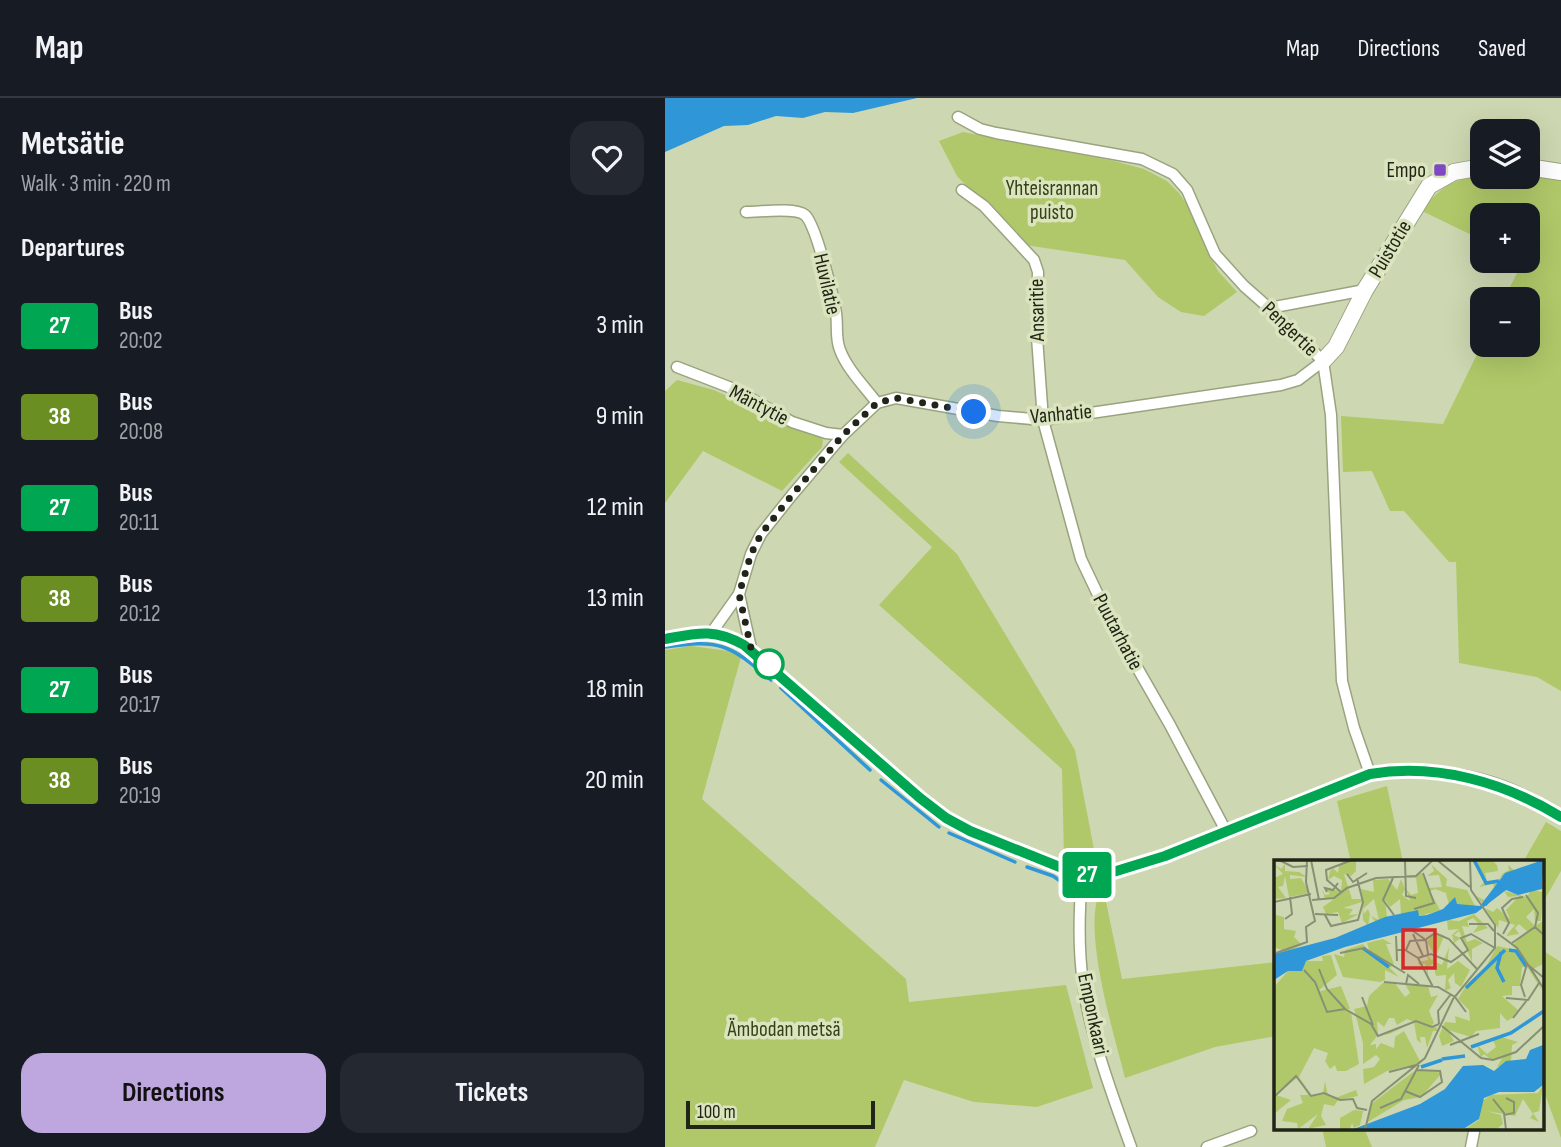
<!DOCTYPE html>
<html lang="en">
<head>
<meta charset="utf-8">
<style>
  :root { --surface:#171b24; --page:#242831; --text:#f1f3f6; --muted:#9ea1a6; --line:#363941; --accent:#bea6de }
  body { margin:0; font-family:"Sofia Sans Condensed",sans-serif; background:var(--page); color:var(--text); height:100vh; display:flex; flex-direction:column; font-size:26px; white-space:nowrap }
  * { box-sizing:border-box; margin:0 }
  p { font-size:23px; color:var(--muted) }
  .icon { flex:none; width:38px; height:38px; fill:none; stroke:currentColor; stroke-width:2; stroke-linecap:round; stroke-linejoin:round }
  .map { position:relative; flex:1; overflow:hidden }
  .panel { display:flex; flex-direction:column; background:var(--surface); width:665px }
  .panel>* { flex:none }
  .badge { padding:0 14px; border-radius:5px; font-size:24px; line-height:46px }
  .buttons { position:absolute; left:805px; top:21px; display:grid; gap:14px }
  .buttons a { display:grid; place-items:center; width:70px; height:70px; border-radius:14px; background:var(--surface); box-shadow:0 7px 28px #0002; font-size:35px }
  .scale { position:absolute; left:21px; bottom:18px; width:189px; box-sizing:border-box; padding-left:7px; border:4px solid #212517; border-top:0; font-size:19px; line-height:24px; white-space:nowrap; color:#212517; -webkit-text-stroke:5px #dae5bf; paint-order:stroke }
  .you { position:absolute; width:35px; height:35px; margin:-18px; border:5px solid #fff; border-radius:50%; background:#1a73e8; box-shadow:0 0 0 10px #1a73e833 }
  .map>.badge { position:absolute; translate:-50% -50%; box-shadow:0 0 0 4px #fff }
  h2 { padding:0 21px; font-size:26px; line-height:63px }
  .round { display:grid; place-items:center; flex:none; width:74px; height:74px; border-radius:21px; background:var(--page) }
  .summary { display:flex; align-items:center; justify-content:space-between; height:119px; padding:0 21px }
  h1 { font-size:33px; font-weight:700; line-height:52px }
  .primary-button { display:flex; gap:14px; margin-top:auto; padding:14px 21px }
  .primary-button a { flex:1; height:80px; border-radius:21px; background:var(--accent); color:#111; font-size:28px; font-weight:700; line-height:80px; text-align:center }
  .primary-button a+a { background:var(--page); color:var(--text) }
  ul { padding:0; list-style:none }
  li { display:flex; align-items:center; gap:21px; height:91px; padding:0 21px }
  li div { flex:1 }
  li b { display:block; font-size:26px }
  li em { font-style:normal }
  li .badge { min-width:77px; font-weight:700; text-align:center }
  header { display:flex; align-items:center; gap:42px; box-sizing:border-box; height:98px; padding:0 35px; background:var(--surface); border-bottom:2px solid var(--line) }
  header strong { font-size:33px }
  nav { display:flex; gap:38px; margin-inline-start:auto; font-size:24px }
  main { display:flex; flex:1; min-height:0 }
  .map>svg:first-child { display:block }
  .green { fill:#b0c869 }
  .water { fill:#2f97d7 }
  .lines { fill:none; stroke-linecap:round; stroke-linejoin:round }
  .stream { stroke:#2f97d7; stroke-width:3.5 }
  .street-casing { stroke:#99a47f; stroke-width:13 }
  .secondary-casing { stroke:#99a47f; stroke-width:18 }
  .street { stroke:#fff; stroke-width:10 }
  .secondary { stroke:#fff; stroke-width:16 }
  .line-casing { stroke:#fff; stroke-width:16 }
  .line { stroke:#00a651; stroke-width:10 }
  .walk { stroke:#212517; stroke-width:7; stroke-dasharray:0 12.6 }
  .poi-dot { fill:#7f49c1; stroke:#dae5bf; stroke-width:2.5 }
  .stop-dot { fill:#fff; stroke:#00a651; stroke-width:3.5 }
  .labels { text-anchor:middle; dominant-baseline:central; stroke-width:7; stroke-linejoin:round; paint-order:stroke }
  .poi-label { font-size:21px; fill:#212517; stroke:#dae5bf; text-anchor:end }
  .park-label { font-size:21px; fill:#374117; stroke:#dae5bf }
  .street-label { font-size:21px; fill:#212517; stroke:#dae5bf }
  .inset-river { fill:none; stroke:#2f97d7; stroke-width:3.5 }
  .inset-road { fill:none; stroke:#889074; stroke-width:2 }
  .view { fill:#d62828; fill-opacity:0.15; stroke:#d62828; stroke-width:3.5 }
  .inset-edge { fill:none; stroke:#212517; stroke-width:3.5 }
</style>
</head>
<body>
<header>
<strong>Map</strong>
<nav><a>Map</a><a>Directions</a><a>Saved</a></nav>
</header>
<main>
<section class="panel">
<div class="summary"><div><h1>Metsätie</h1><p>Walk · 3 min · 220 m</p></div><a class="round"><svg class="icon" aria-label="heart" viewBox="0 0 24 24"><path d="M12 20l-8-8c-3-5 5-10 8-4 3-6 11-1 8 4z"/></svg></a></div>
<h2>Departures</h2>
<ul>
<li><span class="badge" style="background:#00a651;color:#fff">27</span><div><b>Bus</b><p>20:02</p></div><em>3 min</em></li>
<li><span class="badge" style="background:#6b8e23;color:#fff">38</span><div><b>Bus</b><p>20:08</p></div><em>9 min</em></li>
<li><span class="badge" style="background:#00a651;color:#fff">27</span><div><b>Bus</b><p>20:11</p></div><em>12 min</em></li>
<li><span class="badge" style="background:#6b8e23;color:#fff">38</span><div><b>Bus</b><p>20:12</p></div><em>13 min</em></li>
<li><span class="badge" style="background:#00a651;color:#fff">27</span><div><b>Bus</b><p>20:17</p></div><em>18 min</em></li>
<li><span class="badge" style="background:#6b8e23;color:#fff">38</span><div><b>Bus</b><p>20:19</p></div><em>20 min</em></li>
</ul>
<div class="primary-button"><a>Directions</a><a>Tickets</a></div>
</section>
<div class="map">
<svg width="896" height="1049" viewBox="0 0 896 1049">
  <rect width="100%" height="100%" fill="#cdd8b2"/>
  <g class="green">
    <polygon points="298,34 449,63 479,71 502,83 514,95 525,111 542,152 553,173 572,194 539,218 516,214 493,199 460,162 360,147 292,78 274,43"/>
    <path d="M814,76H817V79H863V76L896,82V593L872,579L794,565L791,464H784L739,413H725L707,373L678,374L676,318L778,326L817,246L863,247V201H839L858,163H863V117H817V142L757,113C776,88 784,85 814,76Z"/>
    <polygon points="12,282 49,292 113,321 154,336 158,342 157,349 117,393 38,353 0,405 0,293"/>
    <polygon points="183,355 292,456 410,652 432,767 399,760 397,671 214,507 267,449 174,364"/>
    <polygon points="26,548 63,553 76,559 37,701 241,881 244,904 401,887 428,990 372,1009 309,1004 239,982 210,1049 0,1049 0,552"/>
    <polygon points="722,688 738,764 686,764 672,703"/>
    <polygon points="881,724 896,733 896,773 877,806 877,764 858,764"/>
    <path d="M438,789L457,881L611,864V938L550,949L460,980C450,939 413,822 438,789Z"/>
    <polygon points="877,852 896,864 896,1040 877,988"/>
    <polygon points="657,1030 699,1030 707,1049 661,1049"/>
  </g>
  <polygon class="water" points="0,0 252,0 188,15 160,14 138,20 111,18 83,27 59,28 0,54"/>
  <g class="lines">
    <g class="stream">
      <path d="M0,549C55,541 64,546 106,582"/>
      <polyline points="116,590 205,672"/>
      <polyline points="216,682 274,729"/>
      <polyline points="284,735 350,764"/>
      <polyline points="362,769 388,778 401,787"/>
    </g>
    <defs>
      <g id="street">
        <polyline points="293,19 315,31 331,35 477,61 508,76 522,92 550,156 579,188 604,210 658,263 666,317 677,583 689,630 705,676"/>
        <polyline points="297,92 319,108 369,162 373,174 372,239 378,322 416,461 445,522 505,627 561,733"/>
        <path d="M81,114C95,114 130,109 140,117C151,127 168,197 171,215C173,228 170,240 175,252C182,271 200,289 212,305"/>
        <polyline points="604,210 700,192"/>
        <polyline points="12,269 69,291 127,324 161,335 178,337"/>
        <polyline points="47,534 74,496"/>
        <path d="M0,541C32,534 49,530 80,547L255,700L281,720L305,733L417,778L445,774L500,758L705,676C751,668 811,674 854,695C868,702 882,711 896,719"/>
        <polyline points="86,550 74,496 86,456 96,436 127,397 178,337 212,305 231,300 333,318 378,322 616,287 633,282 658,263"/>
        <path d="M417,778C414,813 413,849 418,885C425,938 448,999 466,1049"/>
        <polyline points="542,1049 586,1033"/>
        <polyline points="806,1049 809,1034"/>
      </g>
      <g id="secondary">
        <polyline points="863,69 896,74"/>
        <polyline points="658,263 671,249 700,192 764,88 789,74 817,69"/>
      </g>
    </defs>
    <use href="#street" class="street-casing"/>
    <use href="#secondary" class="secondary-casing"/>
    <use href="#street" class="street"/>
    <use href="#secondary" class="secondary"/>
  </g>
  <g class="lines">
    <defs>
      <path id="line" d="M0,541C32,535 49,530 79,547L255,700L281,720L305,733L417,778L445,775L500,758L705,676C772,665 839,684 896,719"/>
    </defs>
    <use href="#line" class="line-casing"/>
    <use href="#line" class="line"/>
    <polyline class="walk" points="104,566 86,550 74,496 86,456 96,436 127,397 178,337 212,305 231,300 309,314"/>
  </g>
  <rect class="poi-dot" x="768" y="65" width="14" height="14" rx="3.5"/>
  <circle class="stop-dot" cx="104" cy="566" r="14"/>
  <g class="labels">
    <g class="poi-label">
      <text x="761" y="72">Empo</text>
    </g>
    <g class="park-label">
      <text x="387" y="90">Yhteisrannan<tspan x="387" dy="24">puisto</tspan></text>
      <text x="119" y="931">Ämbodan metsä</text>
    </g>
    <g class="street-label">
      <text transform="translate(725 151) rotate(-59)">Puistotie</text>
      <text transform="translate(162 186) rotate(77)">Huvilatie</text>
      <text transform="translate(372 212) rotate(-91)">Ansaritie</text>
      <text transform="translate(625 231) rotate(44)">Pengertie</text>
      <text transform="translate(94 307) rotate(28)">Mäntytie</text>
      <text transform="translate(396 316) rotate(-5)">Vanhatie</text>
      <text transform="translate(453 534) rotate(62)">Puutarhatie</text>
      <text transform="translate(428 916) rotate(78)">Emponkaari</text>
    </g>
  </g>
  <g transform="translate(609 762)">
    <rect width="270" height="270" fill="#cdd8b2"/>
    <path d="M82,0V11L77,16L70,14L78,39H89L87,29L100,32L99,20L114,19L123,30L127,19L131,29L128,35L136,41L132,29L137,35L144,33L142,18H133L148,13L155,28L168,27L165,15L153,16L160,11L157,4L173,19L172,26L193,30L201,46L175,45L172,33L161,29L156,31L166,50L157,53L145,56L141,50L127,55L126,39L116,47L111,40L113,57L102,63L97,56L105,60L100,39L89,49L90,54L94,49L96,54L94,66L89,60L88,42L69,48L79,49L75,55L85,54L68,63L64,52L52,54L49,47L64,36L51,39L48,29L51,35L56,34L51,28L67,31L68,20L60,16L54,20L56,11L59,8L64,13L65,5ZM199,0H218L223,5L224,11L211,13L213,22L225,20L228,14L235,10L234,5L241,11L227,17L221,31L208,43L202,36L210,40L221,30L219,24L205,27L212,21ZM0,4L7,9L11,4V11L25,12L33,17L16,15V19L27,18L36,33L15,37L11,16L9,26L4,27L12,38L0,39V18L9,14ZM257,30L269,32L267,61H261L260,49L252,57L261,66L269,61V104L259,109L269,132L254,108L248,107L246,126H238V135L228,136L244,150L241,156L233,161L226,153V168L202,171L197,177L174,170L180,181L168,186L165,176L171,162L182,163L181,156L196,161L195,150L184,139L193,124L210,110L223,86L242,90L240,84L253,71L245,64L241,68L245,74L232,76L241,65L225,60L224,68L211,48L219,52L223,48L236,59L232,50L245,36L234,37L230,31L253,37ZM1,42L2,55L10,57V69L22,71L20,77L28,85L13,92L0,87ZM200,54L214,68L199,73L205,64L199,58L193,61L195,67L188,66L193,82L201,79L209,83L198,89V102L185,71L180,75L187,78L180,83L178,75L174,78L185,69L174,70L173,60L185,61ZM160,73L170,76L160,101L168,105L175,87L173,109L184,101L196,110L187,127L181,123L180,113L174,120L177,128L171,131L172,115L162,116L159,104L154,107V117L151,104L145,105L144,102L154,100L153,95L158,100L161,96L153,82ZM109,79L118,84H112L120,104L116,108L125,117L111,110V120L106,122L69,117L60,94L70,97L71,90L89,84L96,93L93,83ZM57,95L63,115L43,132L67,126L76,149H70L77,152L85,204L72,211H63L61,205L56,209L51,201L54,193L40,188L25,217L38,236L49,233L51,221L54,236L64,237L82,230L84,236L64,240L60,246L50,244L47,256L52,265L34,269L44,254L24,269L23,263L8,261L13,249L29,243L26,235H34L24,217L2,235L17,240L0,254V127L14,111H28L31,101H49L48,96ZM110,122H120L131,137L136,133L131,124L154,126L157,137L164,135L155,151L160,163L156,167H162L164,171H159L153,188L151,177H146L147,183L143,180L140,162L133,159L123,165L120,158H115L110,167L103,161L104,176L133,166L115,174L104,176H103L96,185L102,184V189L107,183L120,188L121,177L130,171L147,203L113,211L90,224L89,209L100,207L106,199L102,195L89,204V183L80,149L93,146L95,136ZM227,177L244,182L238,185L237,201H245L223,207L228,198L217,200L210,194L207,198L203,185L213,194L222,187L219,180ZM143,209L168,213L147,237L130,240L94,262L97,244ZM269,225L265,251L259,253L265,262L256,258L259,254L249,239L241,256L212,251L227,255L229,264L223,269L177,270L191,269L205,260L207,242L217,235L264,233ZM80,250L89,251L86,265L80,268L78,263L76,269H66V258Z" fill="#b0c869"/>
    <path d="M269,0L268,29L244,35L232,30L202,53L71,87L32,101L28,111H14L0,120V94L61,78L111,57L144,50L145,56L153,55L169,49L181,37L183,44L206,46L231,13ZM269,185V225L260,232H225L210,238L205,259L191,268L77,270L146,244L171,229L189,206L209,205L220,211L232,201L252,199L256,190Z" fill="#2f97d7"/>
    <path class="inset-river" d="M200,0L212,23L225,21M211,45L234,17L270,12M89,88L115,107M235,90L242,91L252,106M227,92L223,108L230,122M0,104L135,62L136,54L138,60L150,61L206,48M192,128L231,90M197,187L237,173L270,151M168,199L191,196M147,207L168,200"/>
    <path class="inset-road" d="M5,0L19,7L34,6M37,0L45,40M163,0L196,27M131,1L132,36L142,38M73,14L79,22L93,13M119,18L109,40L120,55M53,32L51,28L59,30L64,23M67,32L53,20L52,10L78,0M252,35L264,53L261,67M38,40L60,38L73,28L102,18L142,16L159,0M0,42L37,34M140,49L160,43L149,13M41,54L64,55M51,55L57,66L84,60L89,42L83,18M11,59L18,54L16,37M195,64H214L220,71M139,71L152,80L154,94M223,73L243,88L270,129M139,74L149,96M229,74L235,63L228,48L238,39L249,37M122,76L123,101M238,83L261,67L270,75M122,90H131L144,98M132,90L136,81L151,80L161,73L175,79L203,109M2,93L33,82L32,67L41,61L32,22L33,0M66,93L90,88L131,113M144,98L157,94L177,102L194,90L187,78L197,74L221,88M144,98L159,127M45,109L53,129L71,149L97,164L104,176L142,161L158,167L165,164M30,110L41,122L53,152L71,149M110,122L164,127L181,137L192,152M132,124L134,115L145,124M88,137L99,165M251,137L247,125L253,104L270,118M232,138L254,140L265,123M239,158L253,140M165,164L164,151L177,134M168,166L207,198L219,200L242,192L270,166M176,185L205,174M115,212L142,205M131,231L146,237L168,222L166,211L142,210M0,237L22,216L37,236L50,233L66,240L79,239L83,248L93,250M219,239L230,253L232,270M106,248L127,239L145,205M230,255L240,253V242L232,238M91,270L98,241L151,198L179,139L221,88V65L197,30L196,0"/>
    <path class="view" d="M129,70H161V108H129Z"/>
    <rect width="270" height="270" class="inset-edge"/>
  </g>
</svg>
<div class="buttons">
<a><svg class="icon" aria-label="layers" viewBox="0 0 24 24"><path d="M12 4l9 5-9 5-9-5zM3 14l9 5 9-5"/></svg></a>
<a>+</a>
<a>−</a>
</div>
<div class="scale">100 m</div>
<div class="you" style="left:309px;top:314px"></div>
<b class="badge" style="left:422px;top:777px;background:#00a651;color:#fff">27</b>
</div>
</main>
</body>
</html>
